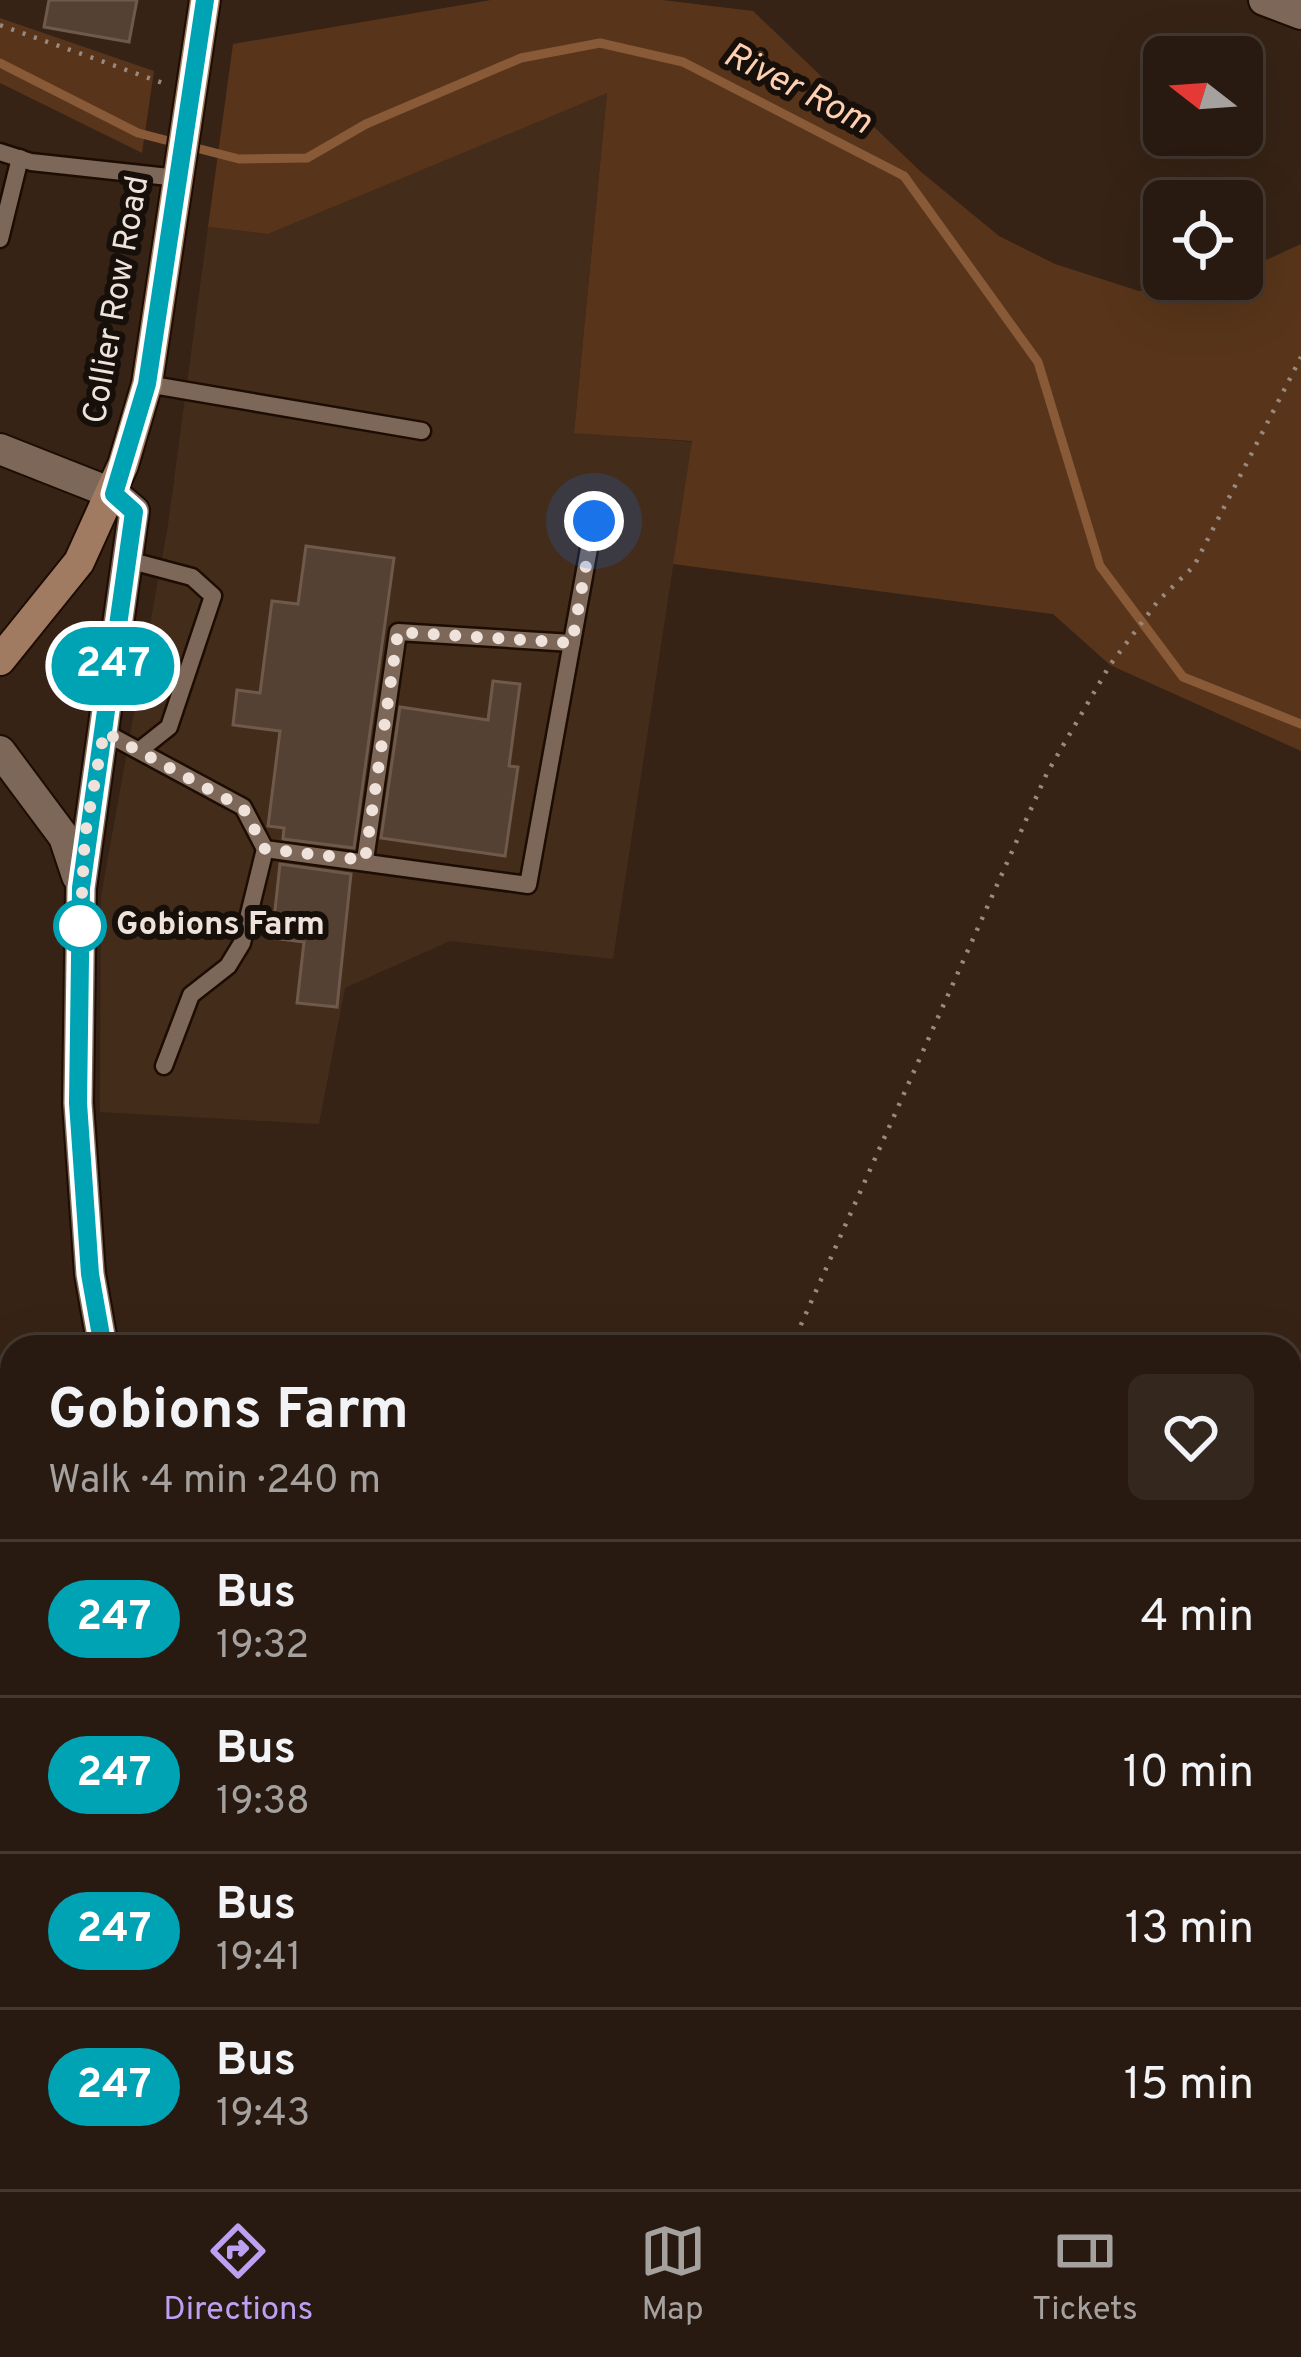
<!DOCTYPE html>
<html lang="en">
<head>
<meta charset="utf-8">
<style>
  :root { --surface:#281a10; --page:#34271e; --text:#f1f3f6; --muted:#a5a19f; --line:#443830; --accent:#bca0f2 }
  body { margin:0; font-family:Overpass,sans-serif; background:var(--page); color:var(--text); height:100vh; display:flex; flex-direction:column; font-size:45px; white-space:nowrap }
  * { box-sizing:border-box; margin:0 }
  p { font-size:39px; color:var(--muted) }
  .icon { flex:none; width:66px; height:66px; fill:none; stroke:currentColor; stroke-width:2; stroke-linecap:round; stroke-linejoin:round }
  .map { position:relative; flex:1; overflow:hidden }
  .drawer { position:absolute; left:0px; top:1335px; width:1302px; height:855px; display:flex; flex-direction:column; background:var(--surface); border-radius:36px 36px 0 0; box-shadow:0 12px 48px #0002,0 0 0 3px var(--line) }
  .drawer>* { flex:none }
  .badge { padding:0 24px; border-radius:39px; font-size:42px; line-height:78px }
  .needle { width:78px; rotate:287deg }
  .buttons { position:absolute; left:1143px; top:36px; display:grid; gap:24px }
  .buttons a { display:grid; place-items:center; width:120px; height:120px; border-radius:18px; background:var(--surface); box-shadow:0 12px 48px #0002,0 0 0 3px var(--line); font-size:60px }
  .you { position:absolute; width:60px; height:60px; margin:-30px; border:9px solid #fff; border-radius:50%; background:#1a73e8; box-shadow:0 0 0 18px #1a73e833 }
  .map>.badge { position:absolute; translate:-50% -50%; box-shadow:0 0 0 6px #fff }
  .round { display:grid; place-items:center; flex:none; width:126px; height:126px; border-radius:18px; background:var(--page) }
  .head { display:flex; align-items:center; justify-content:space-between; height:204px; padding:0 48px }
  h1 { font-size:57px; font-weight:700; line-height:90px }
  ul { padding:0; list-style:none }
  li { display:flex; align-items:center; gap:36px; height:156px; padding:0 48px; border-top:3px solid var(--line) }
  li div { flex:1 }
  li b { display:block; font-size:45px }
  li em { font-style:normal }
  li .badge { min-width:132px; font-weight:700; text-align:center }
  .tabs { display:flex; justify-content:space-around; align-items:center; height:168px; border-top:3px solid var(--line); background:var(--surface); font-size:33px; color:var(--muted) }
  .tabs a { display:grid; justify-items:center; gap:6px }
  .tabs .on { color:var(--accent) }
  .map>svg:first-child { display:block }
  .built { fill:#442c1b }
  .green { fill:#58351a }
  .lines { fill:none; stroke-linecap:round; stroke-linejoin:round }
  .stream { stroke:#895a37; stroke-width:9 }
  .building { fill:#554133; stroke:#6f594b; stroke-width:3 }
  .service-casing { stroke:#1c0c02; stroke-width:21 }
  .minor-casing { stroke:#1c0c02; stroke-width:34 }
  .tertiary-casing { stroke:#1c0c02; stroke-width:34 }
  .secondary-casing { stroke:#1c0c02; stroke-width:34 }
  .path { stroke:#99897f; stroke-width:4.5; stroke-dasharray:3 9; stroke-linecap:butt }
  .service { stroke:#7d6759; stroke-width:16 }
  .minor { stroke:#7d6759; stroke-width:30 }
  .tertiary { stroke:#7d6759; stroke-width:30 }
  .secondary { stroke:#a07b62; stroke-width:30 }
  .line-casing { stroke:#fff; stroke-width:27 }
  .line { stroke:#00a3b4; stroke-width:18 }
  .walk { stroke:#efe2da; stroke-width:12; stroke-dasharray:0 21.6 }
  .stop-dot { fill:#fff; stroke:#00a3b4; stroke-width:6 }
  .labels { text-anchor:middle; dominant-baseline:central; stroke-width:12; stroke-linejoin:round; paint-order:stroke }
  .street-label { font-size:33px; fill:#efe2da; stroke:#170f09 }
  .stop-label { font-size:33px; font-weight:bold; fill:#efe2da; stroke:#170f09; text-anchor:start }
  .water-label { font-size:36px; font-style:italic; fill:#fed0b1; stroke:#170f09 }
</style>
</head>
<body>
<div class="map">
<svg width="1301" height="2189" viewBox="0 0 1301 2189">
  <rect width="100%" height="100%" fill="#362316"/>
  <g class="built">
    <polygon points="607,92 574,432 692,442 613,959 450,941 345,988 319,1124 100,1112 101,896 168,525 208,227 268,234"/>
    <polygon points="340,2178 1035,2178 1055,2189 343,2189"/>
  </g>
  <g class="green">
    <polygon points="491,0 662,0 753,11 920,171 999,236 1055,264 1139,291 1242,279 1242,271 1301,244 1301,751 1110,665 1053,614 673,564 692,441 574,433 607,93 268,234 208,227 233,44"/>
    <polygon points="0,18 154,71 142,153 0,83"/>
  </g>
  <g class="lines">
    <polyline class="stream" points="0,63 138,133 239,159 307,158 366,124 521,58 600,43 683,62 904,176 1038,362 1100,566 1183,677 1301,724"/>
  </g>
  <g class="building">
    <polygon points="49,0 137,0 129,42 44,27"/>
    <polygon points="306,546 394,558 354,848 283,839 284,828 268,826 280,731 233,725 237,690 260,693 272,601 298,604"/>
    <polygon points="493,681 520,684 509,766 518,767 505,856 381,838 400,707 488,720"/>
    <polygon points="280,864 351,874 337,1007 297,1003 304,942 272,938"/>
  </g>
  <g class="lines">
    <defs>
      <g id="service">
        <polyline points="0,152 31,162 178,178"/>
        <polyline points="0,239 20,158"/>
        <polyline points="147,384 422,431"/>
        <polyline points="128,560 192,577 213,596 169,727 140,750"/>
        <polyline points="104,732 243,807 265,849 528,885 594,521"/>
        <polyline points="365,860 398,632 572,643"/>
        <polyline points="164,1066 191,995 228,966 242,943 265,849"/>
      </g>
      <polyline id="minor" points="0,449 114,494"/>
      <g id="tertiary">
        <polyline points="1264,0 1301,14"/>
        <polyline points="0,751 64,837 77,876"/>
        <polyline points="103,1347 90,1274 78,1103 81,888 134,511 114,494"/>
        <polyline points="318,2178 321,2189"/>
      </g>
      <polyline id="secondary" points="0,660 79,562 123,465 147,384 205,0"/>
    </defs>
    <use href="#service" class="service-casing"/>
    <use href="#minor" class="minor-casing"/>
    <use href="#tertiary" class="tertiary-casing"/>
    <use href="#secondary" class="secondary-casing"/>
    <g class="path">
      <polyline points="0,25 163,83"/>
      <polyline points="791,1347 1047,773 1110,665 1158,601 1194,566 1301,357"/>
      <polyline points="0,2180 17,2189"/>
      <polyline points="621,2189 622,2178"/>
    </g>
    <use href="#service" class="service"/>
    <use href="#minor" class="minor"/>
    <use href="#tertiary" class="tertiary"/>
    <use href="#secondary" class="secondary"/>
  </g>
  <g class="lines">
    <defs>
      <polyline id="line" points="103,1347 90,1274 78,1103 81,888 134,512 114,494 147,384 205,0"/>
    </defs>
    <use href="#line" class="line-casing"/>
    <use href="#line" class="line"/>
    <polyline class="walk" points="80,926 80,931 85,835 104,732 243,808 265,849 365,860 398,632 572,643 594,521"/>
  </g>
  <circle class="stop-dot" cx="80" cy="926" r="24"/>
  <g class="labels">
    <g class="street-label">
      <text transform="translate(118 300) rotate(-80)">Collier Row Road</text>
    </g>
    <g class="stop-label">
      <text x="116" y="926">Gobions Farm</text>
    </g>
    <g class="water-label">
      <text transform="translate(797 90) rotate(27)">River Rom</text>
    </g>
  </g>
</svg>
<div class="buttons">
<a><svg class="needle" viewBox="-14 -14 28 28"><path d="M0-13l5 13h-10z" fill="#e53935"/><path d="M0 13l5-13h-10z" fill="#a5a19f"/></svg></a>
<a><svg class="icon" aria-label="locate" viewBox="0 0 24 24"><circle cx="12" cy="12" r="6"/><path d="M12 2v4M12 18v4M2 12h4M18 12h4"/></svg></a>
</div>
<div class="you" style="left:594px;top:521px"></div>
<b class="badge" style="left:113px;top:666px;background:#00a3b4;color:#fff">247</b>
<section class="drawer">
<div class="head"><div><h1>Gobions Farm</h1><p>Walk · 4 min · 240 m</p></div><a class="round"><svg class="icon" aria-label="heart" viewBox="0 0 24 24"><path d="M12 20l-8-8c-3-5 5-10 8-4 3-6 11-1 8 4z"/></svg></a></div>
<ul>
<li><span class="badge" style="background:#00a3b4;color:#fff">247</span><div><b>Bus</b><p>19:32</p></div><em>4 min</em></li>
<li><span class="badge" style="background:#00a3b4;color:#fff">247</span><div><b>Bus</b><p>19:38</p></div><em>10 min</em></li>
<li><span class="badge" style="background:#00a3b4;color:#fff">247</span><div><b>Bus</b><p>19:41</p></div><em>13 min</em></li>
<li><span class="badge" style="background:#00a3b4;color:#fff">247</span><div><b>Bus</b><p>19:43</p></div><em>15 min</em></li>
</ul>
</section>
</div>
<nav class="tabs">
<a class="on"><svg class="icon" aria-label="directions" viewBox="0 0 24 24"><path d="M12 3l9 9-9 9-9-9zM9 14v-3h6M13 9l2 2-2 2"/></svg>Directions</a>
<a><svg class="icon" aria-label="map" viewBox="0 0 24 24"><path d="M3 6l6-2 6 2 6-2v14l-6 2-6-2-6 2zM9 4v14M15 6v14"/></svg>Map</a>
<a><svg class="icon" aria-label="tickets" viewBox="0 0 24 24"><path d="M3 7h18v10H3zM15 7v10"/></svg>Tickets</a>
</nav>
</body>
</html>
